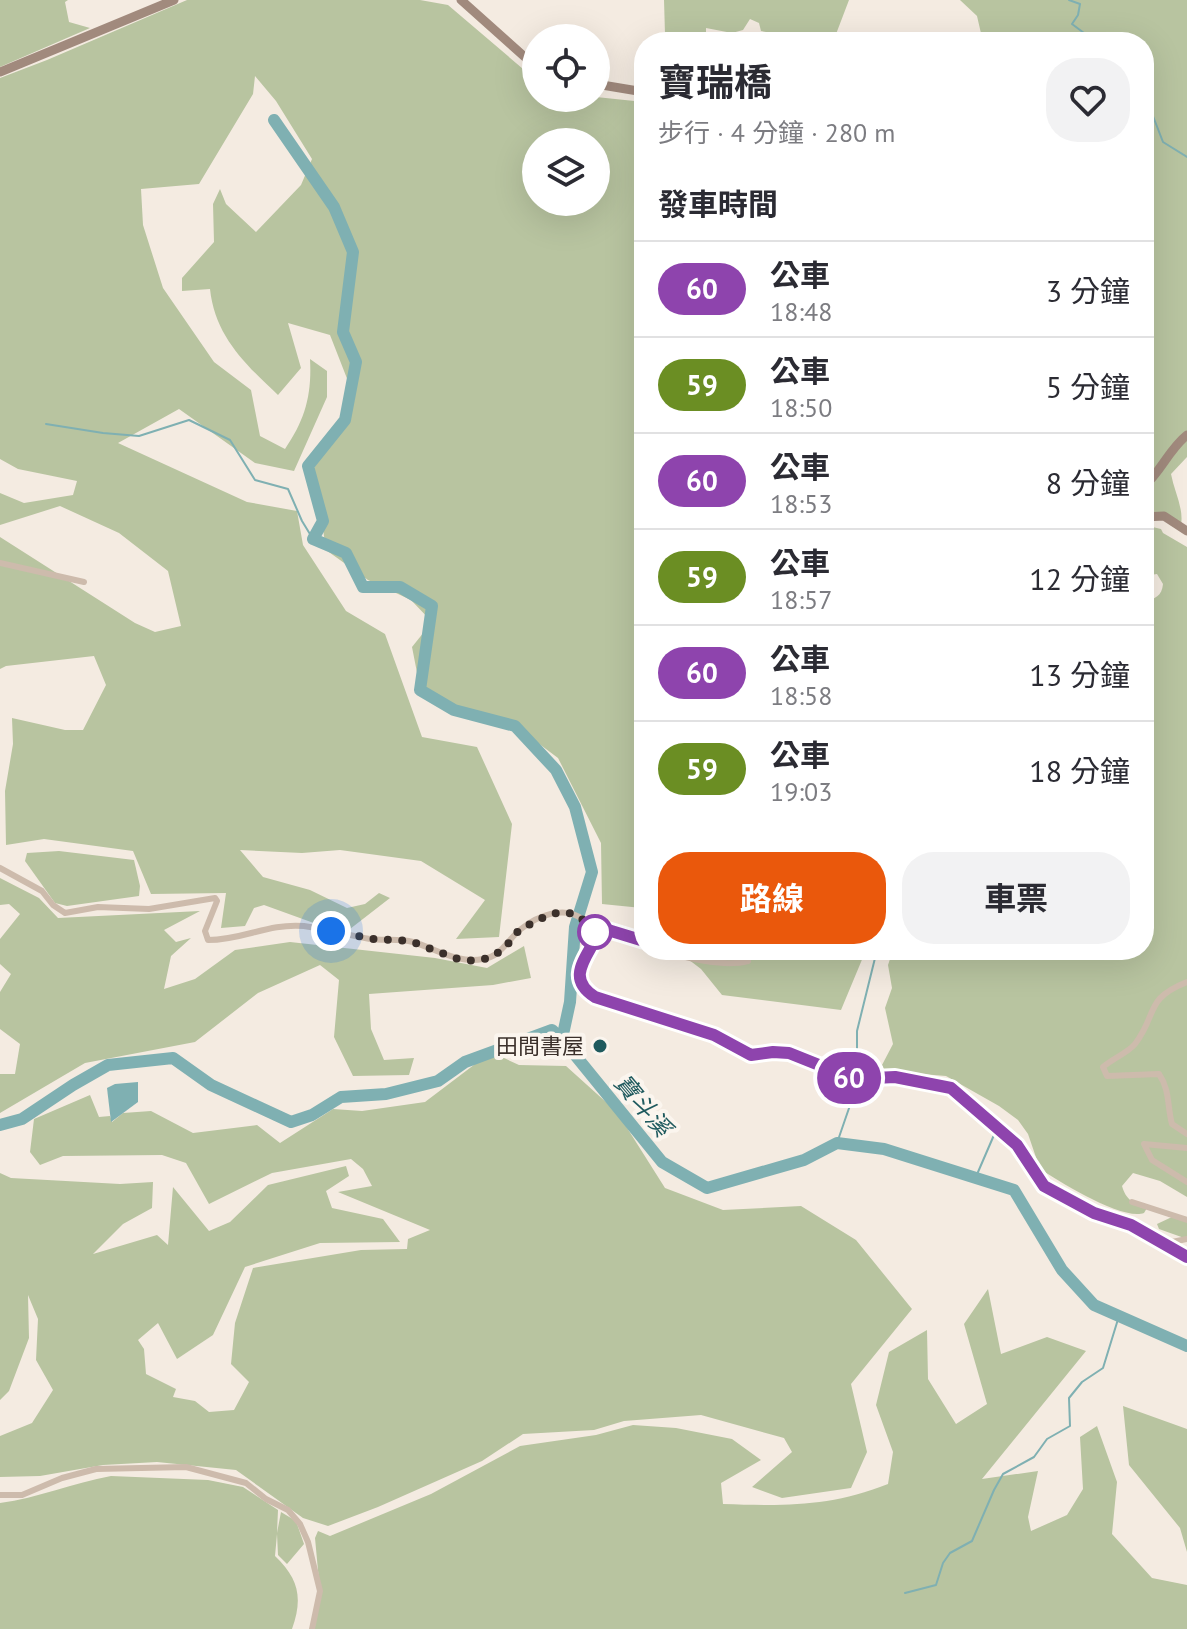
<!DOCTYPE html>
<html lang="zh-TW">
<head>
<meta charset="utf-8">
<style>
  :root { --surface:#fff; --page:#f2f2f3; --text:#2b2b33; --muted:#7c7c81; --line:#e1e1e2; --accent:#ea580c }
  body { margin:0; font-family:"PT Sans","Noto Sans TC",sans-serif; background:var(--page); color:var(--text); height:100vh; display:flex; flex-direction:column; font-size:30px; white-space:nowrap }
  * { box-sizing:border-box; margin:0 }
  p { font-size:26px; color:var(--muted) }
  .icon { flex:none; width:44px; height:44px; fill:none; stroke:currentColor; stroke-width:2; stroke-linecap:round; stroke-linejoin:round }
  .map { position:relative; flex:1; overflow:hidden }
  .side { position:absolute; left:634px; top:32px; width:520px; height:928px; display:flex; flex-direction:column; background:var(--surface); border-radius:32px; box-shadow:0 8px 32px #0002 }
  .side>* { flex:none }
  .badge { padding:0 16px; border-radius:26px; font-size:28px; line-height:52px }
  .fabs { position:absolute; left:522px; top:24px; display:grid; gap:16px }
  .fabs a { display:grid; place-items:center; width:88px; height:88px; border-radius:50%; background:var(--surface); box-shadow:0 8px 32px #0002; font-size:40px }
  .you { position:absolute; width:40px; height:40px; margin:-20px; border:6px solid #fff; border-radius:50%; background:#1a73e8; box-shadow:0 0 0 12px #1a73e833 }
  .map>.badge { position:absolute; translate:-50% -50%; box-shadow:0 0 0 4px #fff }
  h2 { padding:0 24px; font-size:30px; line-height:72px }
  .round { display:grid; place-items:center; flex:none; width:84px; height:84px; border-radius:32px; background:var(--page) }
  .head { display:flex; align-items:center; justify-content:space-between; height:136px; padding:0 24px }
  h1 { font-size:38px; font-weight:700; line-height:60px }
  .primary-button { display:flex; gap:16px; margin-top:auto; padding:16px 24px }
  .primary-button a { flex:1; height:92px; border-radius:32px; background:var(--accent); color:#fff; font-size:32px; font-weight:700; line-height:92px; text-align:center }
  .primary-button a+a { background:var(--page); color:var(--text) }
  ul { padding:0; list-style:none }
  li { display:flex; align-items:center; gap:24px; height:96px; padding:0 24px; border-top:2px solid var(--line) }
  li div { flex:1 }
  li b { display:block; font-size:30px }
  li em { font-style:normal }
  li .badge { min-width:88px; font-weight:700; text-align:center }
  .map>svg:first-child { display:block }
  .green { fill:#b8c4a0; fill-rule:evenodd }
  .water { fill:#7fb0b2 }
  .lines { fill:none; stroke-linecap:round; stroke-linejoin:round }
  .stream { stroke:#7fb0b2; stroke-width:2 }
  .river { stroke:#7fb0b2; stroke-width:12 }
  .street { stroke:#cdbbac; stroke-width:6 }
  .secondary { stroke:#a18a7d; stroke-width:9 }
  .line-casing { stroke:#fff; stroke-width:18 }
  .line { stroke:#8e44ad; stroke-width:12 }
  .walk { stroke:#3b302b; stroke-width:8; stroke-dasharray:0 14.4 }
  .stop-dot { fill:#fff; stroke:#8e44ad; stroke-width:4 }
  .poi-dot { fill:#1f5a5e; stroke:#fbf5ee; stroke-width:3 }
  .labels { text-anchor:middle; dominant-baseline:central; stroke-width:8; stroke-linejoin:round; paint-order:stroke }
  .poi-label { font-size:22px; fill:#3b302b; stroke:#fbf5ee; text-anchor:end }
  .water-label { font-size:24px; font-style:italic; fill:#1f5a5e; stroke:#fbf5ee }
</style>
</head>
<body>
<div class="map">
<svg width="1187" height="1629" viewBox="0 0 1187 1629">
  <rect width="100%" height="100%" fill="#f4ebe1"/>
  <g class="green">
    <polygon points="0,0 68,0 65,2 69,22 90,28 0,67"/>
    <path d="M187,0H420L448,5L536,80V98L596,97L644,102V913L642,908L602,904L601,843L558,758L518,728L470,713L421,693L412,647L432,622L411,600L368,580L326,550L322,522L308,478L355,399L330,335L288,323L301,368L278,395C245,364 215,336 210,289L182,291V278L214,242L213,204L220,189L226,204L256,232L301,185L312,159L276,101L255,76L253,94L199,184L141,189L143,225L163,288L214,362L251,390L260,436L285,449C305,420 312,395 310,359L327,371V397L294,471L255,463L179,409L118,443L247,502L297,511L303,545L346,611L385,634L422,737L477,747L512,824L499,937L456,939L485,900L421,861L340,850L302,853L240,850L263,877L310,890L347,908L365,904L379,893L390,898L350,929L322,926L264,905L254,908L245,926L221,928L226,893L151,894L133,851L44,839L6,845L5,791L13,744L12,718L65,730H83L106,685L94,656L6,666L0,669V537L135,623L155,632L181,626L168,571L119,533L60,506L0,525V493L24,503L73,495L77,481L18,469L0,459V78L47,60ZM536,142H596V202H536Z"/>
    <polygon points="664,0 849,0 833,42 818,42 761,31 759,23 750,19 743,30 732,33 706,28 706,42 682,42 678,34 665,34"/>
    <path d="M960,0H1187V457L1171,474C1174,491 1184,508 1181,525L1144,509V42H983L977,16Z"/>
    <path d="M1144,525L1161,529L1163,533L1187,547V1197L1160,1181L1133,1173L1122,1186C1126,1200 1133,1203 1147,1208L1144,1213C1123,1221 1060,1182 1040,1169L1028,1134L1018,1120L999,1106L946,1076L885,1071L882,1065L893,1044L885,1008L892,988L888,965L893,950H1144V601C1155,599 1162,596 1163,584L1157,574L1144,576Z"/>
    <polygon points="59,851 134,860 140,886 139,896 67,906 55,903 25,861 27,853"/>
    <polygon points="0,878 39,898 58,918 200,911 164,930 176,942 191,938 171,956 164,989 195,979 235,950 290,942 435,958 487,968 524,946 531,978 493,985 369,994 371,1029 384,1060 414,1058 409,1075 353,1076 334,1037 339,980 320,965 258,993 195,1042 85,1063 0,1113 0,1074 15,1074 20,1044 0,1029 0,992 11,974 0,964 0,939 20,914 9,904 0,905"/>
    <polygon points="676,950 866,950 841,1010 722,995 701,969"/>
    <polygon points="491,1052 519,1065 566,1066 617,1112 665,1188 723,1210 801,1206 856,1240 912,1309 851,1384 867,1452 851,1488 782,1498 752,1487 792,1452 784,1438 701,1415 624,1421 594,1430 523,1434 482,1461 378,1507 328,1526 303,1518 236,1470 157,1462 103,1465 40,1476 0,1477 0,1436 32,1423 53,1390 36,1360 38,1319 28,1295 29,1338 9,1391 0,1400 0,1173 11,1178 120,1184 153,1182 152,1208 123,1224 93,1254 157,1235 168,1245 173,1187 209,1231 230,1222 268,1185 346,1166 349,1176 326,1191 332,1208 383,1219 400,1242 320,1243 245,1267 213,1335 177,1359 158,1323 138,1340 144,1349 146,1374 176,1389 173,1397 195,1401 209,1412 234,1410 249,1382 231,1364 235,1323 253,1268 361,1250 407,1249 408,1239 430,1230 338,1192 372,1186 363,1169 351,1159 272,1173 209,1204 186,1163 162,1155 63,1156 40,1165 30,1152 34,1119 90,1095 99,1117 110,1116 112,1122 123,1113 151,1111 193,1133 257,1125 280,1143 333,1109 362,1111 425,1102"/>
    <polygon points="1174,1216 1187,1217 1187,1239 1159,1229 1157,1224"/>
    <path d="M988,1289L1001,1354L1047,1337L1086,1351L982,1479L1038,1471L1028,1517L1031,1531L1067,1515L1083,1489L1080,1437L1097,1426L1117,1482L1112,1534L1152,1578L1187,1585V1629H312L320,1592L315,1538L318,1531L330,1536L431,1494L520,1446L596,1435L633,1425L676,1428L732,1439L761,1460L721,1483L723,1504C784,1506 830,1507 888,1484L893,1452L876,1405L889,1352L927,1330L928,1379L956,1424L987,1404L964,1324Z"/>
    <polygon points="1123,1406 1187,1429 1187,1552 1180,1528 1129,1465"/>
    <path d="M111,1476L208,1480L243,1487L278,1510L277,1533L281,1512L296,1521L304,1544L287,1564L278,1555L277,1534L275,1556C299,1579 303,1598 292,1629H0V1503C38,1498 73,1483 111,1476Z"/>
  </g>
  <polygon class="water" points="138,1082 138,1102 111,1122 107,1088 115,1084"/>
  <g class="lines">
    <g class="stream">
      <polyline points="1069,0 1080,4 1078,15 1072,24 1096,42"/>
      <polyline points="1144,93 1163,142 1187,157"/>
      <polyline points="46,424 103,433 139,436 189,420 230,440 255,480 288,489 302,521 313,539"/>
      <polyline points="857,1073 857,1031 877,950"/>
      <polyline points="837,1143 857,1085"/>
      <polyline points="975,1179 994,1135"/>
      <polyline points="905,1593 936,1585 943,1563 950,1553 972,1541 994,1490 1003,1474 1034,1457 1047,1439 1070,1426 1069,1398 1082,1382 1103,1368 1119,1316"/>
    </g>
    <g class="river">
      <polyline points="274,120 334,207 353,252 343,332 356,362 345,420 308,466 323,521 313,539 346,553 363,587 400,587 432,606 420,690 454,710 515,726 556,770 575,807 592,872 575,927 570,1002 562,1039"/>
      <polyline points="0,1125 22,1119 73,1085 108,1065 173,1058 211,1085 291,1122 312,1115 341,1097 386,1094 438,1081 465,1062 552,1030 562,1039 662,1162 707,1188 804,1160 837,1143 884,1149 1014,1190 1062,1270 1094,1305 1187,1346"/>
    </g>
    <g class="street">
      <polyline points="0,563 84,582"/>
      <path d="M0,868L42,891L53,905L65,913L98,907L149,909L215,898L217,901L205,931L208,940C244,940 267,923 304,926C326,929 348,935 370,939C384,941 399,938 413,942C436,949 458,964 483,959C502,956 507,940 521,929C537,916 564,905 582,919C589,924 594,929 596,938L579,974L580,984L595,997L714,1035L751,1055L758,1053H789L854,1079L895,1077L951,1088L1017,1145L1044,1186L1094,1213L1131,1225L1187,1257"/>
      <polyline points="595,931 608,930 644,941"/>
      <path d="M664,950C685,959 726,967 748,961L747,956L735,950"/>
      <path d="M1187,982C1144,999 1158,1014 1135,1044C1129,1052 1112,1059 1103,1067L1107,1076L1159,1074C1170,1090 1167,1105 1172,1124L1187,1134"/>
      <polyline points="1187,1148 1144,1144 1152,1160 1187,1182"/>
      <polyline points="1132,1202 1187,1220"/>
      <polyline points="1167,1243 1187,1239"/>
      <polyline points="0,1495 22,1495 62,1478 96,1469 186,1467 246,1483 266,1499 288,1510 300,1524 308,1542 320,1591 312,1629"/>
    </g>
    <g class="secondary">
      <polyline points="461,0 536,67"/>
      <polyline points="0,72 174,0"/>
      <polyline points="596,84 644,92"/>
      <path d="M1144,486C1161,472 1169,449 1187,435"/>
      <polyline points="1144,517 1164,516 1187,531"/>
    </g>
  </g>
  <g class="lines">
    <defs>
      <path id="line" d="M644,941L608,930L595,931L596,938C584,961 567,979 595,997L714,1035L751,1055L773,1052L789,1053L854,1079L895,1077L951,1088L1017,1145L1044,1186L1094,1213L1131,1225L1187,1257"/>
    </defs>
    <use href="#line" class="line-casing"/>
    <use href="#line" class="line"/>
    <polyline class="walk" points="331,931 374,939 410,941 458,959 474,961 489,958 504,949 519,930 550,914 565,912 579,916 595,932"/>
  </g>
  <circle class="stop-dot" cx="595" cy="932" r="16"/>
  <circle class="poi-dot" cx="600" cy="1046" r="8"/>
  <g class="labels">
    <g class="poi-label">
      <text x="584" y="1046">田間書屋</text>
    </g>
    <g class="water-label">
      <text transform="translate(643 1105) rotate(50)">寶斗溪</text>
    </g>
  </g>
</svg>
<div class="fabs">
<a><svg class="icon" aria-label="locate" viewBox="0 0 24 24"><circle cx="12" cy="12" r="6"/><path d="M12 2v4M12 18v4M2 12h4M18 12h4"/></svg></a>
<a><svg class="icon" aria-label="layers" viewBox="0 0 24 24"><path d="M12 4l9 5-9 5-9-5zM3 14l9 5 9-5"/></svg></a>
</div>
<div class="you" style="left:331px;top:931px"></div>
<b class="badge" style="left:849px;top:1078px;background:#8e44ad;color:#fff">60</b>
<section class="side">
<div class="head"><div><h1>寶瑞橋</h1><p>步行 · 4 分鐘 · 280 m</p></div><a class="round"><svg class="icon" aria-label="heart" viewBox="0 0 24 24"><path d="M12 20l-8-8c-3-5 5-10 8-4 3-6 11-1 8 4z"/></svg></a></div>
<h2>發車時間</h2>
<ul>
<li><span class="badge" style="background:#8e44ad;color:#fff">60</span><div><b>公車</b><p>18:48</p></div><em>3 分鐘</em></li>
<li><span class="badge" style="background:#6b8e23;color:#fff">59</span><div><b>公車</b><p>18:50</p></div><em>5 分鐘</em></li>
<li><span class="badge" style="background:#8e44ad;color:#fff">60</span><div><b>公車</b><p>18:53</p></div><em>8 分鐘</em></li>
<li><span class="badge" style="background:#6b8e23;color:#fff">59</span><div><b>公車</b><p>18:57</p></div><em>12 分鐘</em></li>
<li><span class="badge" style="background:#8e44ad;color:#fff">60</span><div><b>公車</b><p>18:58</p></div><em>13 分鐘</em></li>
<li><span class="badge" style="background:#6b8e23;color:#fff">59</span><div><b>公車</b><p>19:03</p></div><em>18 分鐘</em></li>
</ul>
<div class="primary-button"><a>路線</a><a>車票</a></div>
</section>
</div>
</body>
</html>
